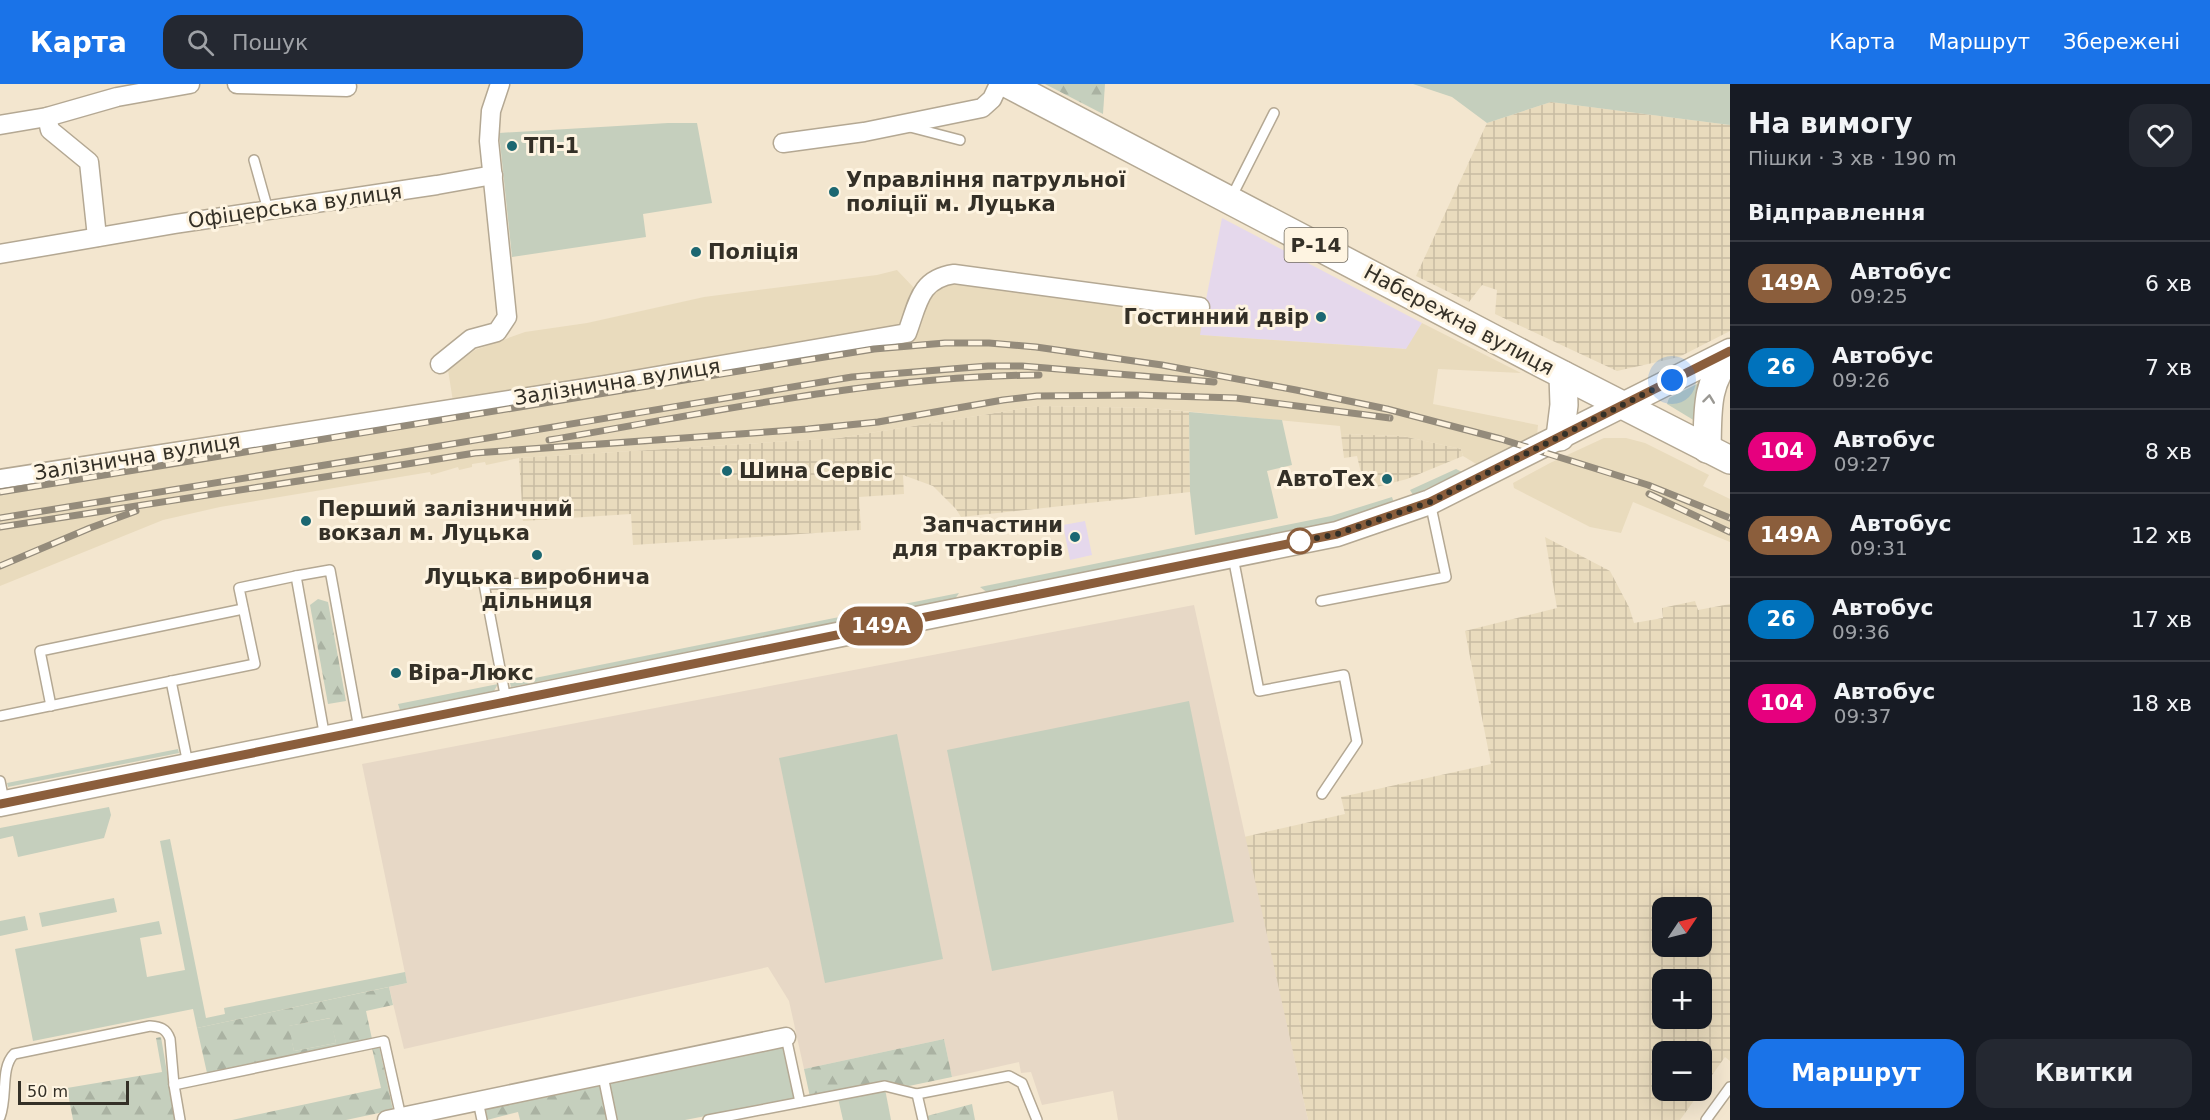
<!DOCTYPE html>
<html lang="uk">
<head>
<meta charset="utf-8">
<style>
  :root { --surface:#171b24; --page:#242831; --text:#f1f3f6; --muted:#9ea1a6; --line:#363941; --accent:#1a73e8 }
  body { margin:0; font-family:"DejaVu Sans",sans-serif; background:var(--page); color:var(--text); height:100vh; display:flex; flex-direction:column; font-size:22px; white-space:nowrap }
  * { box-sizing:border-box; margin:0 }
  p { font-size:20px; color:var(--muted) }
  .icon { flex:none; width:33px; height:33px; fill:none; stroke:currentColor; stroke-width:2; stroke-linecap:round; stroke-linejoin:round }
  .map { position:relative; flex:1; overflow:hidden }
  .side { display:flex; flex-direction:column; background:var(--surface); width:480px }
  .side>* { flex:none }
  .badge { padding:0 12px; border-radius:20px; font-size:21px; line-height:39px }
  .needle { width:39px; rotate:55deg }
  .tools { position:absolute; left:1652px; top:813px; display:grid; gap:12px }
  .tools a { display:grid; place-items:center; width:60px; height:60px; border-radius:12px; background:var(--surface); box-shadow:0 6px 24px #0002; font-size:30px }
  .scale { position:absolute; left:18px; bottom:15px; width:111px; box-sizing:border-box; padding-left:6px; border:3px solid #343027; border-top:0; font-size:16px; line-height:21px; white-space:nowrap; color:#343027; -webkit-text-stroke:4px #fef4e1; paint-order:stroke }
  .you { position:absolute; width:30px; height:30px; margin:-15px; border:4px solid #fff; border-radius:50%; background:#1a73e8; box-shadow:0 0 0 9px #1a73e833 }
  .map>.badge { position:absolute; translate:-50% -50%; box-shadow:0 0 0 3px #fff }
  h2 { padding:0 18px; font-size:22px; line-height:54px }
  .round { display:grid; place-items:center; flex:none; width:63px; height:63px; border-radius:18px; background:var(--page) }
  .head { display:flex; align-items:center; justify-content:space-between; height:102px; padding:0 18px }
  h1 { font-size:28px; font-weight:800; line-height:45px }
  .primary-button { display:flex; gap:12px; margin-top:auto; padding:12px 18px }
  .primary-button a { flex:1; height:69px; border-radius:18px; background:var(--accent); color:#fff; font-size:24px; font-weight:800; line-height:69px; text-align:center }
  .primary-button a+a { background:var(--page); color:var(--text) }
  ul { padding:0; list-style:none }
  li { display:flex; align-items:center; gap:18px; height:84px; padding:0 18px; border-top:2px solid var(--line) }
  li div { flex:1 }
  li b { display:block; font-size:22px }
  li em { font-style:normal }
  li .badge { min-width:66px; font-weight:700; text-align:center }
  header { display:flex; align-items:center; gap:36px; box-sizing:border-box; height:84px; padding:0 30px; background:var(--accent); color:#fff }
  header strong { font-size:28px }
  nav { display:flex; gap:33px; margin-inline-start:auto; font-size:21px }
  .search { width:420px; height:54px; background:var(--page); display:flex; align-items:center; gap:15px; box-sizing:border-box; padding:0 21px; border-radius:18px; color:var(--muted); font-size:22px }
  main { display:flex; flex:1; min-height:0 }
  .map>svg:first-child { display:block }
  .commercial { fill:#e5d8ec }
  .industrial { fill:url(#industrial-grid); fill-rule:evenodd }
  .education { fill:#e7d8c6 }
  .built { fill:#e9dbbd }
  .green { fill:#c5cfbd }
  .forest { fill:url(#forest-firs); fill-rule:evenodd }
  .lines { fill:none; stroke-linecap:round; stroke-linejoin:round }
  .lane-casing { stroke:#b4a893; stroke-width:12 }
  .street-casing { stroke:#b4a893; stroke-width:21 }
  .secondary-casing { stroke:#b4a893; stroke-width:27 }
  .primary-casing { stroke:#b4a893; stroke-width:30 }
  .lane { stroke:#fff; stroke-width:9 }
  .street { stroke:#fff; stroke-width:18 }
  .secondary { stroke:#fff; stroke-width:24 }
  .primary { stroke:#fff; stroke-width:27 }
  .rail-casing { stroke:#948b7b; stroke-width:7 }
  .rail { stroke:#fef4e1; stroke-width:4.5; stroke-dasharray:14; stroke-linecap:butt }
  .oneway { stroke:#9a9893 }
  .line-casing { stroke:#fff; stroke-width:14 }
  .line { stroke:#8b5e3c; stroke-width:9 }
  .walk { stroke:#343027; stroke-width:6; stroke-dasharray:0 10.8 }
  .poi-dot { fill:#1c6771; stroke:#fef4e1; stroke-width:2 }
  .stop-dot { fill:#fff; stroke:#8b5e3c; stroke-width:3 }
  .labels { text-anchor:middle; dominant-baseline:central; stroke-width:6; stroke-linejoin:round; paint-order:stroke }
  .shield { fill:#fef4e1; stroke:#716b5f; stroke-width:1.5 }
  .shield-label { font-size:20px; font-weight:bold; fill:#343027 }
  .poi-label { font-size:21px; font-weight:bold; fill:#343027; stroke:#fef4e1; text-anchor:start }
  .street-label { font-size:21px; fill:#343027; stroke:#fef4e1 }
</style>
</head>
<body>
<header>
<strong>Карта</strong>
<div class="search"><svg class="icon" aria-label="search" viewBox="0 0 24 24"><circle cx="10" cy="10" r="6"/><path d="M15 15l6 6"/></svg>Пошук</div>
<nav><a>Карта</a><a>Маршрут</a><a>Збережені</a></nav>
</header>
<main>
<div class="map">
<svg width="1730" height="1036" viewBox="0 0 1730 1036">
  <defs>
    <pattern id="industrial-grid" width="8" height="8" patternUnits="userSpaceOnUse" patternTransform="scale(1.5)"><rect width="8" height="8" fill="#e9dbbd"/><path d="M0 4h8M4 0v8" fill="none" stroke="#c8bca2"/></pattern>
    <pattern id="forest-firs" width="22" height="20" patternUnits="userSpaceOnUse" patternTransform="scale(1.5)"><rect width="22" height="20" fill="#c5cfbd"/><path d="M5 1l3.5 6h-7zM16 11l3.5 6h-7z" fill="#aab2a2"/></pattern>
  </defs>
  <rect width="100%" height="100%" fill="#f3e6cf"/>
  <g class="commercial">
    <polygon points="1222,134 1422,239 1407,265 1199,251"/>
    <polygon points="1085,437 1092,471 1070,476 1063,441"/>
  </g>
  <g class="industrial">
    <polygon points="1551,18 1730,41 1730,247 1679,273 1617,287 1495,230 1497,206 1482,201 1469,218 1416,192 1487,39"/>
    <polygon points="1038,322 1152,324 1189,328 1190,408 961,433 956,425 933,402 903,391 904,410 859,413 861,446 633,461 631,430 523,437 519,374 839,354"/>
    <polygon points="1341,350 1403,352 1461,365 1463,372 1407,395 1365,406 1357,372 1344,374"/>
    <path d="M1545,453L1610,487L1629,523L1634,539L1663,534L1662,524L1695,517L1698,526L1730,520V977L1725,973L1680,1036H1308L1244,753L1345,730L1341,713L1491,680L1465,547L1557,524ZM1662,824H1701V862H1662ZM1662,896H1701V934H1662ZM1662,968H1701V1006H1662Z"/>
  </g>
  <polygon class="education" points="1194,521 1308,1036 1118,1036 1113,1007 1042,1021 1031,988 1021,989 1019,978 952,993 944,955 804,985 789,917 768,883 404,965 389,903 407,899 362,680"/>
  <g class="built">
    <polygon points="897,186 915,205 942,196 1204,228 1200,251 1406,265 1422,239 1521,289 1438,285 1433,320 1538,341 1537,352 1478,381 1463,372 1461,365 1403,352 1341,350 1340,342 1152,324 1038,322 839,354 519,374 486,381 485,378 472,380 472,383 459,386 458,383 431,391 430,388 220,423 163,436 0,502 0,406 124,385 414,341 413,337 455,330 448,286 475,266 525,248 587,239 704,213 877,191"/>
    <polygon points="1604,354 1626,354 1645,359 1709,391 1703,402 1730,415 1730,458 1633,418 1621,449 1590,443 1514,404 1513,399 1550,379"/>
  </g>
  <g class="green">
    <polygon points="1413,0 1730,0 1730,41 1551,18 1487,39 1452,13"/>
    <polygon points="668,39 697,39 712,119 643,130 646,153 512,173 499,49"/>
    <polygon points="1701,298 1700,340 1667,320 1669,314"/>
    <polygon points="1189,328 1282,336 1292,381 1267,387 1278,434 1195,451 1190,408"/>
    <polygon points="1456,385 1462,388 1413,411 1410,406"/>
    <polygon points="1392,413 1394,419 1333,439 988,509 980,503 1331,432"/>
    <polygon points="959,509 955,515 511,603 510,599"/>
    <polygon points="498,600 494,607 400,626 398,620"/>
    <polygon points="1189,617 1234,838 992,887 947,666"/>
    <polygon points="897,650 943,875 825,899 779,674"/>
    <polygon points="178,665 179,669 8,703 7,699"/>
    <polygon points="109,723 111,731 104,754 18,773 13,752 0,755 0,744"/>
    <polygon points="170,755 206,934 225,930 224,924 405,888 407,899 197,944 193,925 33,957 15,865 159,837 162,850 140,854 147,893 185,886 160,757"/>
    <polygon points="114,814 117,828 42,843 39,829"/>
    <polygon points="25,832 28,846 0,852 0,837"/>
    <polygon points="331,934 336,959 294,967 288,942"/>
    <polygon points="783,959 794,1015 685,1036 616,1036 609,996"/>
    <polygon points="885,1005 891,1036 843,1036 838,1014"/>
  </g>
  <g class="forest">
    <polygon points="1045,0 1105,0 1103,30"/>
    <polygon points="318,515 328,518 346,617 328,620 310,521"/>
    <path d="M389,903L393,921L366,927L372,955L207,989L197,944ZM330,934L336,959L294,967L289,942Z"/>
    <polygon points="161,953 175,1036 73,1036 67,1004 162,988 156,954"/>
    <polygon points="944,955 952,993 904,1003 810,1013 804,985"/>
    <polygon points="379,962 393,1026 346,1036 232,1036 381,1004 372,964"/>
    <polygon points="599,998 607,1036 520,1036 518,1028 487,1036 484,1022"/>
    <polygon points="972,1020 975,1036 928,1036 927,1032"/>
  </g>
  <g class="lines">
    <defs>
      <g id="lane">
        <polyline points="910,43 960,56"/>
        <polyline points="254,76 268,126"/>
        <polyline points="1231,114 1274,29"/>
        <polyline points="1233,473 1259,607 1344,591 1357,658 1322,710"/>
        <polyline points="1321,517 1446,493 1430,418"/>
        <polyline points="171,597 188,680"/>
        <polyline points="506,616 484,500 552,499"/>
        <polyline points="51,622 40,567 243,525"/>
        <polyline points="0,632 255,580 239,504 296,492"/>
        <polyline points="325,654 296,492 330,486 359,645"/>
        <polyline points="0,697 4,717"/>
        <polyline points="786,953 800,1018"/>
        <polyline points="603,992 612,1036"/>
        <polyline points="917,1010 923,1036"/>
        <polyline points="478,1017 482,1036"/>
        <path d="M0,1033C8,1012 0,984 14,970L150,942C160,943 166,944 170,955L174,1001"/>
        <polyline points="180,1036 174,1001 384,957 401,1033"/>
        <polyline points="708,1036 885,1002 917,1010 1009,992 1022,999 1037,1036"/>
        <polyline points="1706,1036 1730,1003"/>
      </g>
      <g id="street">
        <polyline points="237,0 347,3"/>
        <polyline points="47,33 50,46 89,78 97,153"/>
        <polyline points="0,41 47,33 117,13 190,0"/>
        <polyline points="783,59 864,48 982,24 992,15 999,0"/>
        <polyline points="0,170 175,140 437,101 493,91"/>
        <polyline points="440,280 471,255 497,248 507,233 489,57 491,27 500,0"/>
        <path d="M0,395L606,301L907,249C918,220 919,195 954,190L1200,223"/>
        <polyline points="387,1036 786,953"/>
      </g>
      <polyline id="secondary" points="0,720 1337,450 1430,418 1730,267"/>
      <g id="primary">
        <polyline points="1008,0 1544,281 1730,376"/>
        <polyline points="1560,353 1564,321 1563,291"/>
        <path d="M1707,365C1708,330 1705,298 1730,272"/>
      </g>
    </defs>
    <use href="#lane" class="lane-casing"/>
    <use href="#street" class="street-casing"/>
    <use href="#secondary" class="secondary-casing"/>
    <use href="#primary" class="primary-casing"/>
    <use href="#lane" class="lane"/>
    <use href="#street" class="street"/>
    <use href="#secondary" class="secondary"/>
    <use href="#primary" class="primary"/>
    <defs>
      <g id="rail">
        <path d="M549,356C710,329 874,292 1039,291"/>
        <polyline points="0,408 874,265 945,259 989,259 1036,263 1162,281 1296,306 1387,325 1501,355 1648,401 1730,434"/>
        <polyline points="1649,410 1730,448"/>
        <polyline points="0,434 368,374 852,293 988,282 1022,282 1214,298"/>
        <polyline points="0,443 370,386 475,369 808,345 878,338 1003,316 1037,312 1136,311 1236,314 1390,334"/>
        <polyline points="0,482 90,444 136,427"/>
      </g>
    </defs>
    <use href="#rail" class="rail-casing"/>
    <use href="#rail" class="rail"/>
  </g>
  <defs><path id="oneway-chevron" d="M-2-3.5L2.5 0L-2 3.5" fill="none" stroke-width="1.6" stroke-linecap="round" stroke-linejoin="round" transform="scale(1.5)"/></defs>
  <use class="oneway" href="#oneway-chevron" transform="translate(1709 315) rotate(-83)"/>
  <g class="lines">
    <defs>
      <polyline id="line" points="0,720 1337,450 1430,418 1730,267"/>
    </defs>
    <use href="#line" class="line-casing"/>
    <use href="#line" class="line"/>
    <polyline class="walk" points="1300,457 1298,458 1337,450 1430,418 1672,296"/>
  </g>
  <g class="poi-dot">
    <circle cx="512" cy="62" r="6"/>
    <circle cx="834" cy="108" r="6"/>
    <circle cx="696" cy="168" r="6"/>
    <circle cx="1321" cy="233" r="6"/>
    <circle cx="727" cy="387" r="6"/>
    <circle cx="1387" cy="395" r="6"/>
    <circle cx="306" cy="437" r="6"/>
    <circle cx="1075" cy="453" r="6"/>
    <circle cx="537" cy="471" r="6"/>
    <circle cx="396" cy="589" r="6"/>
  </g>
  <circle class="stop-dot" cx="1300" cy="457" r="12"/>
  <g class="labels">
    <rect class="shield" x="1284.5" y="144" width="63" height="34" rx="4.5"/>
    <g class="shield-label">
      <text x="1316" y="161">Р-14</text>
    </g>
    <g class="poi-label">
      <text x="524" y="62">ТП-1</text>
      <text x="846" y="96">Управління патрульної<tspan x="846" dy="24">поліції м. Луцька</tspan></text>
      <text x="708" y="168">Поліція</text>
      <text x="1309" y="233" text-anchor="end">Гостинний двір</text>
      <text x="739" y="387">Шина Сервіс</text>
      <text x="1375" y="395" text-anchor="end">АвтоТех</text>
      <text x="318" y="425">Перший залізничний<tspan x="318" dy="24">вокзал м. Луцька</tspan></text>
      <text x="1063" y="441" text-anchor="end">Запчастини<tspan x="1063" dy="24">для тракторів</tspan></text>
      <text x="537" y="493" text-anchor="middle">Луцька виробнича<tspan x="537" dy="24">дільниця</tspan></text>
      <text x="408" y="589">Віра-Люкс</text>
    </g>
    <g class="street-label">
      <text transform="translate(295 122) rotate(-8)">Офіцерська вулиця</text>
      <text transform="translate(1459 236) rotate(28)">Набережна вулиця</text>
      <text transform="translate(617 298) rotate(-9)">Залізнична вулиця</text>
      <text transform="translate(137 373) rotate(-9)">Залізнична вулиця</text>
    </g>
  </g>
</svg>
<div class="tools">
<a><svg class="needle" viewBox="-14 -14 28 28"><path d="M0-13l5 13h-10z" fill="#e53935"/><path d="M0 13l5-13h-10z" fill="#9ea1a6"/></svg></a>
<a>+</a>
<a>−</a>
</div>
<div class="scale">50 m</div>
<div class="you" style="left:1672px;top:296px"></div>
<b class="badge" style="left:881px;top:542px;background:#8b5e3c;color:#fff">149А</b>
</div>
<section class="side">
<div class="head"><div><h1>На вимогу</h1><p>Пішки · 3 хв · 190 m</p></div><a class="round"><svg class="icon" aria-label="heart" viewBox="0 0 24 24"><path d="M12 20l-8-8c-3-5 5-10 8-4 3-6 11-1 8 4z"/></svg></a></div>
<h2>Відправлення</h2>
<ul>
<li><span class="badge" style="background:#8b5e3c;color:#fff">149А</span><div><b>Автобус</b><p>09:25</p></div><em>6 хв</em></li>
<li><span class="badge" style="background:#0072bc;color:#fff">26</span><div><b>Автобус</b><p>09:26</p></div><em>7 хв</em></li>
<li><span class="badge" style="background:#e6007e;color:#fff">104</span><div><b>Автобус</b><p>09:27</p></div><em>8 хв</em></li>
<li><span class="badge" style="background:#8b5e3c;color:#fff">149А</span><div><b>Автобус</b><p>09:31</p></div><em>12 хв</em></li>
<li><span class="badge" style="background:#0072bc;color:#fff">26</span><div><b>Автобус</b><p>09:36</p></div><em>17 хв</em></li>
<li><span class="badge" style="background:#e6007e;color:#fff">104</span><div><b>Автобус</b><p>09:37</p></div><em>18 хв</em></li>
</ul>
<div class="primary-button"><a>Маршрут</a><a>Квитки</a></div>
</section>
</main>
</body>
</html>
